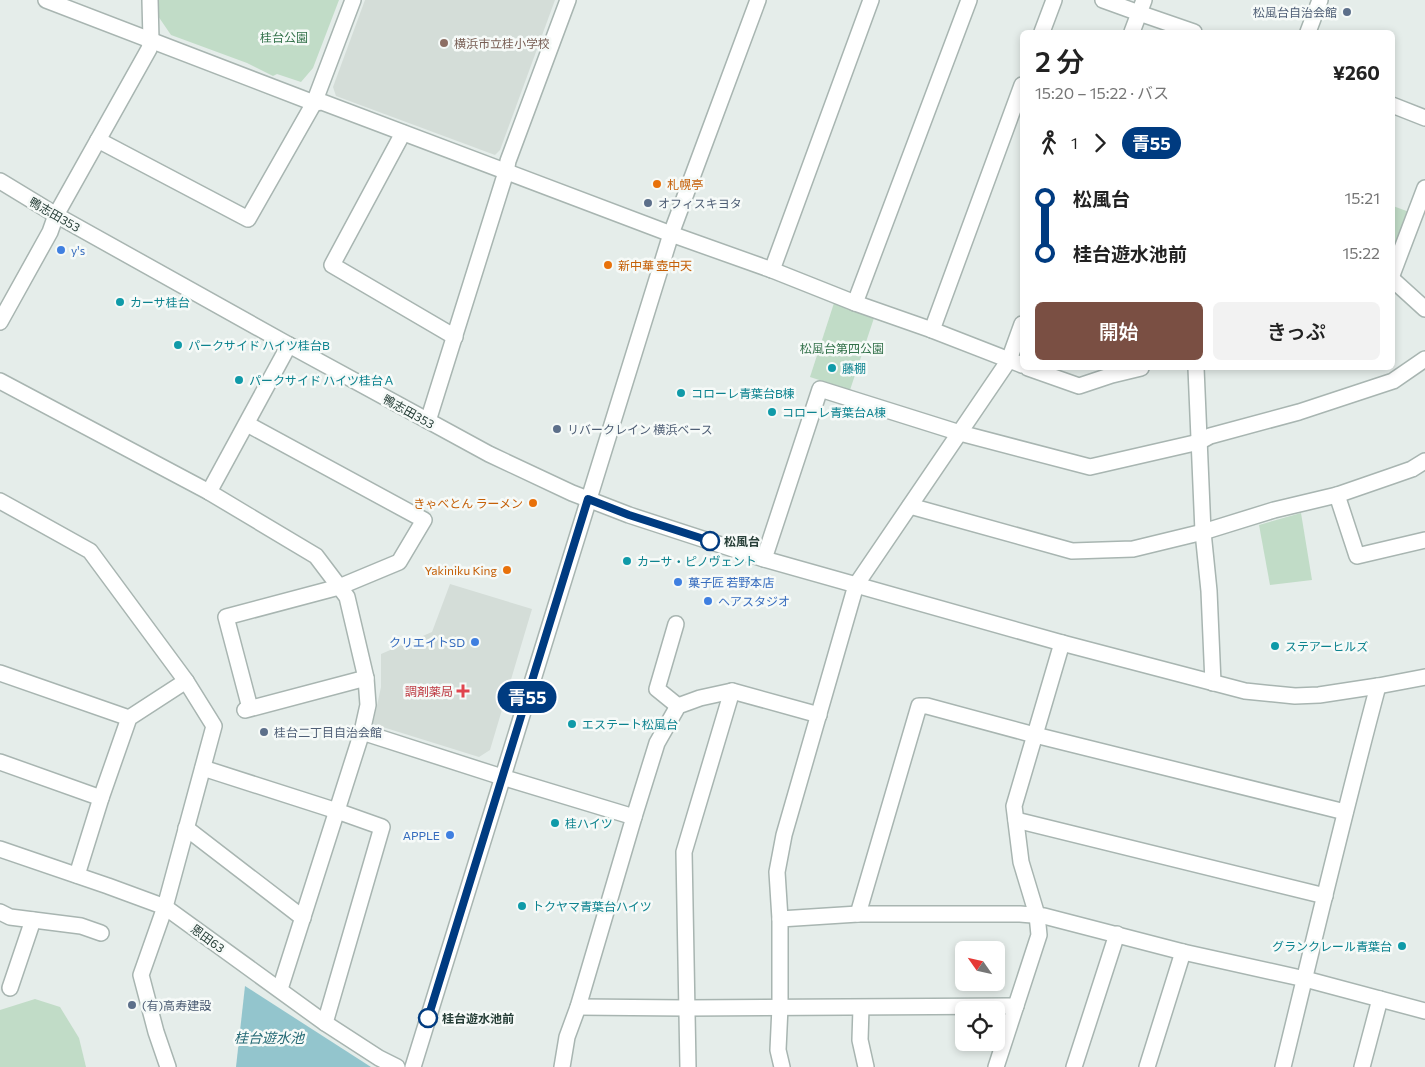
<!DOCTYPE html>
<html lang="ja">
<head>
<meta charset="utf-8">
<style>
  :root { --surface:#fff; --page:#f2f2f2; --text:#222; --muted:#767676; --accent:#7a4f43 }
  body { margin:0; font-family:Commissioner,"Noto Sans JP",sans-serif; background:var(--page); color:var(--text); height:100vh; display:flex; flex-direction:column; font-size:19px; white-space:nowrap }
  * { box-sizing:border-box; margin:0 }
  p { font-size:16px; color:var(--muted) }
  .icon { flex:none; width:28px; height:28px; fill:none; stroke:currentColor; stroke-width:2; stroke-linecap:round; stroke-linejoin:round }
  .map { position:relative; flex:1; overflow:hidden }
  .details { position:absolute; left:1020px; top:30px; width:375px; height:340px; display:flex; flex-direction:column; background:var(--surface); border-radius:8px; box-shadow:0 2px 8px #0003 }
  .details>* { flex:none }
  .badge { padding:0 10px; border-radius:16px; font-size:18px; line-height:32px }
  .needle { width:32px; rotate:304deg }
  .controls { position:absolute; left:955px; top:941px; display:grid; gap:10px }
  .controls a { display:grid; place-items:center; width:50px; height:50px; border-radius:8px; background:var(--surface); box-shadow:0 2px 8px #0003; font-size:25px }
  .map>.badge { position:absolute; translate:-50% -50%; box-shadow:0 0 0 2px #fff }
  .legs { display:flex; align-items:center; gap:8px; height:55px; padding:0 15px; font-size:16px }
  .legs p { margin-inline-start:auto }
  .head { display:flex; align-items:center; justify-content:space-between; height:85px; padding:0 15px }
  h1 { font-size:28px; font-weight:600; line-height:38px }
  .action { display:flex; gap:10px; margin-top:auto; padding:10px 15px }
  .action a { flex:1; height:58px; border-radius:8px; background:var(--accent); color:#fff; font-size:20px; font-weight:600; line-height:58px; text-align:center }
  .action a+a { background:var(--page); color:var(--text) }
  ul { padding:0 15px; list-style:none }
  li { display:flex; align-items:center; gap:18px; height:55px; font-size:19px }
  li i { display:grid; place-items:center; width:8px; height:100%; margin:0 6px; background:currentColor }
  li i::after { content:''; width:12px; height:12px; margin:-6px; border:4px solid; border-radius:50%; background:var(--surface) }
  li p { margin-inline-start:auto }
  li:first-child i { background:linear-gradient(#0000 50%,currentColor 0) }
  li:last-child i { background:linear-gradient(currentColor 50%,#0000 0) }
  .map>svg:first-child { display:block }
  .built { fill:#d4ddd8 }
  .green { fill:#c1dcc7 }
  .water { fill:#93c5cd }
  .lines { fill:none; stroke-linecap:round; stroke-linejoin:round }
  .minor-casing { stroke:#a8b5b1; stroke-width:18 }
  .tertiary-casing { stroke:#a8b5b1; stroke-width:18 }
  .minor { stroke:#fff; stroke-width:15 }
  .tertiary { stroke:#fff; stroke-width:15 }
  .line-1-casing { stroke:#fff; stroke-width:11 }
  .line-1 { stroke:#003b80; stroke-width:8 }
  .service-dot { fill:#5c6f8a; stroke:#f6faf8; stroke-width:2 }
  .education-dot { fill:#8d6e63; stroke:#f6faf8; stroke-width:2 }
  .food-dot { fill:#e8710a; stroke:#f6faf8; stroke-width:2 }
  .shop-dot { fill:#3f7fe0; stroke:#f6faf8; stroke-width:2 }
  .culture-dot { fill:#0f9aa8; stroke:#f6faf8; stroke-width:2 }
  .stop-1-dot { fill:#fff; stroke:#003b80; stroke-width:2.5 }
  .health-dot { fill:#e0444e; stroke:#f6faf8; stroke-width:2 }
  .labels { text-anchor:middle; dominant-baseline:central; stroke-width:5; stroke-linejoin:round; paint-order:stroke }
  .service-label { font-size:12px; fill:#4e5e75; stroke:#f6faf8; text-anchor:start }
  .park-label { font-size:12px; fill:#33714a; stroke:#f6faf8 }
  .education-label { font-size:12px; fill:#785e54; stroke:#f6faf8; text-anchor:start }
  .food-label { font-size:12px; fill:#c56008; stroke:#f6faf8; text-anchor:start }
  .street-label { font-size:12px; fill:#263e37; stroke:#f6faf8 }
  .shop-label { font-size:12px; fill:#366cbe; stroke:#f6faf8; text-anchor:start }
  .culture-label { font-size:12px; fill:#0d838f; stroke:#f6faf8; text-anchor:start }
  .stop-label { font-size:12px; font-weight:bold; fill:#263e37; stroke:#f6faf8; text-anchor:start }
  .health-label { font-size:12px; fill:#be3a42; stroke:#f6faf8; text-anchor:end }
  .water-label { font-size:14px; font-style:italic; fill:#256a75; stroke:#f6faf8 }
</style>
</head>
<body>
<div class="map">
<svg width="1425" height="1067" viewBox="0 0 1425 1067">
  <rect width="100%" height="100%" fill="#e5edea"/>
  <g class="built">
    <polygon points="365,0 555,0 500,150 495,155 336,96 333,87"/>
    <polygon points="450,584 532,609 490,750 479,757 373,724 381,687 381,654 432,632"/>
  </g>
  <g class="green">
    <polygon points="158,0 339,0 313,68 301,82 277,74 273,76 247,63 171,35 158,16"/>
    <polygon points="1393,206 1412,213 1393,274"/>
    <polygon points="834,303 874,318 850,390 810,377"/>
    <polygon points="1301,513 1312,580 1270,585 1259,525"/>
    <polygon points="35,999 60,1007 79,1038 86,1067 0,1067 0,1010"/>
  </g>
  <polygon class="water" points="245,986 371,1067 236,1067"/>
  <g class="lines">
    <defs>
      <g id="minor">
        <polyline points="46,0 314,103 322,102 671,234 772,270 855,303 932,330 1022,365"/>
        <polyline points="1139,13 1194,32"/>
        <polyline points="1042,32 1054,0"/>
        <polyline points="1308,32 1320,0"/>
        <polyline points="1392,105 1425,118"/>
        <polyline points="403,133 332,265 455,337"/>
        <polyline points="98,140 248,219 314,103 353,0"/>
        <polyline points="772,270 871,0"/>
        <polyline points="1392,275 1425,188"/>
        <polyline points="1392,279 1425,309"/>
        <polyline points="855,303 969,0"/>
        <polyline points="0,322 50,232 56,215"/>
        <polyline points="932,330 1022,85"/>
        <polyline points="1028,368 1079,386 1112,375 1141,368"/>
        <polyline points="1196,368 1203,532 1209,591 1213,683"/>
        <polyline points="0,381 209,492 316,556 347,597 366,678 368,705 362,732 280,989"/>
        <polyline points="428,421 506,172 508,161 568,0"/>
        <polyline points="247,424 424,520 399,562 339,587 226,617 250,708"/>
        <polyline points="209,492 289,345"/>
        <polyline points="1337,495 1357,556 1425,540"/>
        <polyline points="0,501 90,551 186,681 214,726 165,907 141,975 156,1032 168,1067"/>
        <polyline points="910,506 1072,551 1133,549 1203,532 1274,510 1337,495 1392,476 1412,469 1425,461"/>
        <polyline points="764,559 820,389 960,433 1090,467 1199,442 1210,436 1299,412 1393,381 1425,359"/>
        <polyline points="676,624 657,689 678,706"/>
        <polyline points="0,673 129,718"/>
        <polyline points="245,710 366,678"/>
        <polyline points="362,732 502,777 634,817"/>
        <polyline points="0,762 101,798"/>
        <polyline points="203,768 337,811 382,827 325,1023"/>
        <polyline points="1016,820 1325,896"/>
        <polyline points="186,828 303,918"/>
        <polyline points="77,875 101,798 129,718 186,681"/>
        <polyline points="0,912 10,917 81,926 101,933"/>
        <polyline points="858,914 919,706 927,706 1027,733 1345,812"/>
        <polyline points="780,919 858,914 1020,914 1044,916 1183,952 1305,979 1425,1011"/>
        <polyline points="10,988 33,920"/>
        <polyline points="578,1007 686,1008 1016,1006"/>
        <polyline points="861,1008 860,1040 866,1067"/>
        <polyline points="562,1067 567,1037 578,1007 634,817 657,743 678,706 700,698 732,691 819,715"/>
        <polyline points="688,1067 684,852 732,691"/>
        <polyline points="996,1067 1039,935 1037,915 1021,862 1014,806 1062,643"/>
        <polyline points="1074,1067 1117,934"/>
        <polyline points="1147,1067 1183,952"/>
        <polyline points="1362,1067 1380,999"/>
      </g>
      <g id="tertiary">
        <polyline points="1103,0 1139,13"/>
        <polyline points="1132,32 1144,0"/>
        <polyline points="0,181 56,215 289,345 489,454 572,493 629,515 764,559 1062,643 1245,691 1295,696 1319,695 1378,686 1425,677"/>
        <polyline points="56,215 149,49 151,40 150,0"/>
        <polyline points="0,849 108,886 165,907 325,1023 379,1058 397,1067"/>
        <polyline points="413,1067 671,234 758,0"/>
        <polyline points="782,1067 778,1050 780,1007 780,919 777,872 784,835 856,585 1009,360 1022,324"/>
        <path d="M1283,1067C1314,940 1344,813 1378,686"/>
      </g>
    </defs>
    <use href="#minor" class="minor-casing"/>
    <use href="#tertiary" class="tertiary-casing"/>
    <use href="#minor" class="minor"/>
    <use href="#tertiary" class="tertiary"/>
  </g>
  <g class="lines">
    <defs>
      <polyline id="line-1" points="428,1018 588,499 629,515 710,541"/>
    </defs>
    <use href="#line-1" class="line-1-casing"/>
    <use href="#line-1" class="line-1"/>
  </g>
  <g class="service-dot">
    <circle cx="1347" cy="12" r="5"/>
    <circle cx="648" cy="203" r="5"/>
    <circle cx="557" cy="429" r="5"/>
    <circle cx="264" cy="732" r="5"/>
    <circle cx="132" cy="1005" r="5"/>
  </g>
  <circle class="education-dot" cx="444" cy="43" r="5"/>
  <g class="food-dot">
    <circle cx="657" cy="184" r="5"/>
    <circle cx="608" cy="265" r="5"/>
    <circle cx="533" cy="503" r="5"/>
    <circle cx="507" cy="570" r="5"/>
  </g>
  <g class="shop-dot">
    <circle cx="61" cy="250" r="5"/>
    <circle cx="678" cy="582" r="5"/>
    <circle cx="708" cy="601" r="5"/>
    <circle cx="475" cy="642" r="5"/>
    <circle cx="450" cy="835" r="5"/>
  </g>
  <g class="culture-dot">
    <circle cx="120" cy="302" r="5"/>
    <circle cx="178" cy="345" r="5"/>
    <circle cx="832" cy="368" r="5"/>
    <circle cx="239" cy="380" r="5"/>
    <circle cx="681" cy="393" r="5"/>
    <circle cx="772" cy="412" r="5"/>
    <circle cx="627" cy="561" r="5"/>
    <circle cx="1275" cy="646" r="5"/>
    <circle cx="572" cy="724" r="5"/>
    <circle cx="555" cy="823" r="5"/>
    <circle cx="522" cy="906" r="5"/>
    <circle cx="1402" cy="946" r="5"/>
  </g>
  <g class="stop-1-dot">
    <circle cx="710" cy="541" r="9"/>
    <circle cx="428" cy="1018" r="9"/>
  </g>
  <path class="health-dot" d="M460.5 683.5h5v5h5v5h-5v5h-5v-5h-5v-5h5z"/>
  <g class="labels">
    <g class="service-label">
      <text x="1337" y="12" text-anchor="end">松風台自治会館</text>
      <text x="658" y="203">オフィスキヨタ</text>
      <text x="567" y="429">リバークレイン 横浜ベース</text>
      <text x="274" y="732">桂台二丁目自治会館</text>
      <text x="142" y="1005">(有)高寿建設</text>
    </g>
    <g class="park-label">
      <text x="284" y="37">桂台公園</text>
      <text x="842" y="348">松風台第四公園</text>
    </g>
    <g class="education-label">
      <text x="454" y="43">横浜市立桂小学校</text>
    </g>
    <g class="food-label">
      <text x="667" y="184">札幌亭</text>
      <text x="618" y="265">新中華 壺中天</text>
      <text x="523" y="503" text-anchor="end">きゃべとん ラーメン</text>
      <text x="497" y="570" text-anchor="end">Yakiniku King</text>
    </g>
    <g class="street-label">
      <text transform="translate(55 214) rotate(30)">鴨志田353</text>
      <text transform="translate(409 411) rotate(29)">鴨志田353</text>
      <text transform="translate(208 938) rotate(36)">恩田63</text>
    </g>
    <g class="shop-label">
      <text x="71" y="250">y's</text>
      <text x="688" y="582">菓子匠 若野本店</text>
      <text x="718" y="601">ヘアスタジオ</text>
      <text x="465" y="642" text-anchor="end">クリエイトSD</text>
      <text x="440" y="835" text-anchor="end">APPLE</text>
    </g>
    <g class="culture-label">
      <text x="130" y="302">カーサ桂台</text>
      <text x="188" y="345">パークサイド ハイツ桂台B</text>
      <text x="842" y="368">藤棚</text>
      <text x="249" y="380">パークサイド ハイツ桂台Ａ</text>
      <text x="691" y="393">コローレ青葉台B棟</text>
      <text x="782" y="412">コローレ青葉台A棟</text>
      <text x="637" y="561">カーサ・ピノヴェント</text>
      <text x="1285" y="646">ステアーヒルズ</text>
      <text x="582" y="724">エステート松風台</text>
      <text x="565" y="823">桂ハイツ</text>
      <text x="532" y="906">トクヤマ青葉台ハイツ</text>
      <text x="1392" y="946" text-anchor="end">グランクレール青葉台</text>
    </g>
    <g class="stop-label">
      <text x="724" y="541">松風台</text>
      <text x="442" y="1018">桂台遊水池前</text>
    </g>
    <g class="health-label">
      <text x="453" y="691">調剤薬局</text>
    </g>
    <g class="water-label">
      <text x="269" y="1037">桂台遊水池</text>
    </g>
  </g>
</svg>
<div class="controls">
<a><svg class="needle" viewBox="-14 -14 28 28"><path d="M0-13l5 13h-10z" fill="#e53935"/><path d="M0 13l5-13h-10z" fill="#767676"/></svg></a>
<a><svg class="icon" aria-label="locate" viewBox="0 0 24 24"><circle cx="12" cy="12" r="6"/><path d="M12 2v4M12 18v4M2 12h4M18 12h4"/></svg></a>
</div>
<b class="badge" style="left:527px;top:697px;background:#003b80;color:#fff">青55</b>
<section class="details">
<div class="head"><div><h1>2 分</h1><p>15:20 – 15:22 · バス</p></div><b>¥260</b></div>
<div class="legs"><svg class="icon" aria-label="walk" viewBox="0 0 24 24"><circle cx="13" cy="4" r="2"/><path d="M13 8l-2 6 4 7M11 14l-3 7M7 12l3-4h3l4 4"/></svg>1<svg class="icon" aria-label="forward" viewBox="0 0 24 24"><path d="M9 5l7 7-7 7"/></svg><b class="badge" style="background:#003b80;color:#fff">青55</b></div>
<ul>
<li><i style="color:#003b80"></i><b>松風台</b><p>15:21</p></li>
<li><i style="color:#003b80"></i><b>桂台遊水池前</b><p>15:22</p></li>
</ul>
<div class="action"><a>開始</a><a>きっぷ</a></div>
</section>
</div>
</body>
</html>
